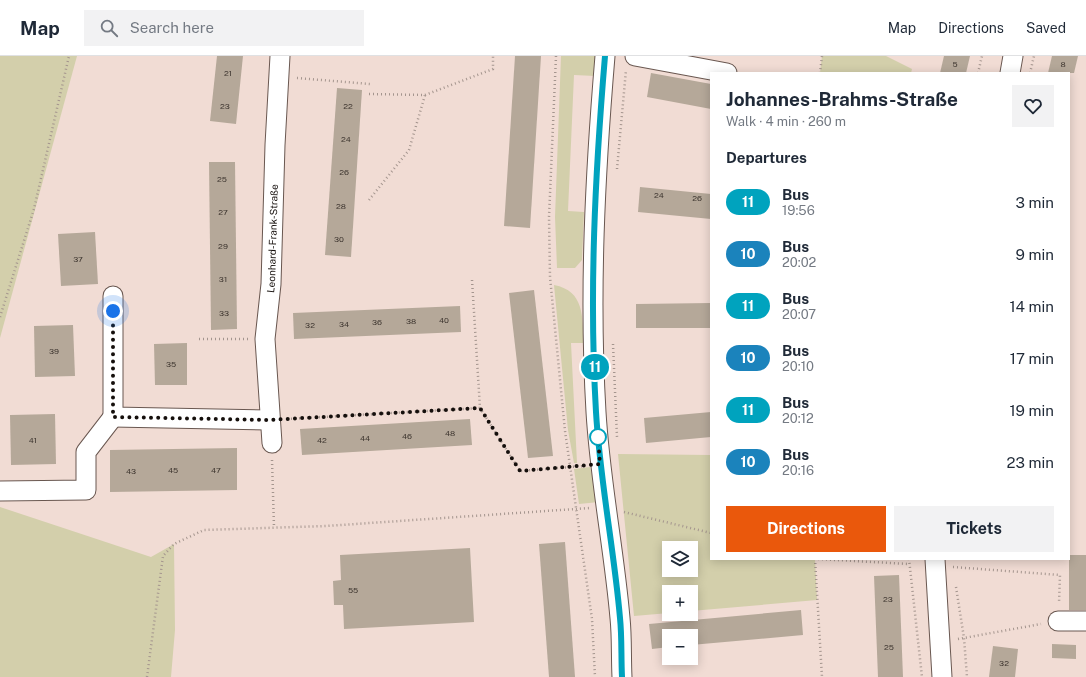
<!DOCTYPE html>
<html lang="en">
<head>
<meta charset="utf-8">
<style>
  :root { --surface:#fff; --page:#f2f2f3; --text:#1f2937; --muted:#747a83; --line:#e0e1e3; --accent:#ea580c }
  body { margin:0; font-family:"Public Sans",sans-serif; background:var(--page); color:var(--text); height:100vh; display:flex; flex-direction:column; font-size:15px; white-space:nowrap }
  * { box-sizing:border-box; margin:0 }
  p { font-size:13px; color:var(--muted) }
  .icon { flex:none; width:22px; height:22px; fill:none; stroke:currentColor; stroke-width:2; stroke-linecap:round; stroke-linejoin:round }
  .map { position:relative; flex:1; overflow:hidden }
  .side { position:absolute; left:710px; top:16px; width:360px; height:488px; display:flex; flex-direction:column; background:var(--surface); border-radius:0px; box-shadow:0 2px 10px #0003 }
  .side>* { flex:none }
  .badge { padding:0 8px; border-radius:13px; font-size:14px; line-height:26px }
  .fabs { position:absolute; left:662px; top:485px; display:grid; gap:8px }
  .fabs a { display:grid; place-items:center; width:36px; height:36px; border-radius:0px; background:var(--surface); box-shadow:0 2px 10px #0003; font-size:20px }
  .you { position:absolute; width:20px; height:20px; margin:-10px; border:3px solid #fff; border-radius:50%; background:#1a73e8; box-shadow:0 0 0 6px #1a73e833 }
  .map>.badge { position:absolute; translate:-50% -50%; box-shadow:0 0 0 2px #fff }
  h2 { padding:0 16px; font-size:15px; line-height:36px }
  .round { display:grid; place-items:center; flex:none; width:42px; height:42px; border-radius:0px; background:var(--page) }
  .head { display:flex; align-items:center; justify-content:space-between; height:68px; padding:0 16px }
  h1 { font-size:19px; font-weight:700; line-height:30px }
  .primary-button { display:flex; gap:8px; margin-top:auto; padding:8px 16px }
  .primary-button a { flex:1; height:46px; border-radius:0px; background:var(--accent); color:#fff; font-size:16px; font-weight:700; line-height:46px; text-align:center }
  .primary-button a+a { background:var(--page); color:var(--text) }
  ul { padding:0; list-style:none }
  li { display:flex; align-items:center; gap:12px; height:52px; padding:0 16px }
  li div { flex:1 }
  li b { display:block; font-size:15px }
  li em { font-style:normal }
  li .badge { min-width:44px; font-weight:700; text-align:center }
  header { display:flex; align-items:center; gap:24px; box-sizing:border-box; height:56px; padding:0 20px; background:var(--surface); border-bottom:1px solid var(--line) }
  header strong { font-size:19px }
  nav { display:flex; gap:22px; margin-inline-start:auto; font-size:14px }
  .search { width:280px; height:36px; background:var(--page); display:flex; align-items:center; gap:10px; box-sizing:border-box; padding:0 14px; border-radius:0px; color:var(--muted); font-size:15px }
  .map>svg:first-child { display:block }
  .green { fill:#d3cfab; fill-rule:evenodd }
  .building { fill:#b5a899 }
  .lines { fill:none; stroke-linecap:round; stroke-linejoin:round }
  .minor-casing { stroke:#695750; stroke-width:21 }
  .path { stroke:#a4958e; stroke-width:2.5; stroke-dasharray:1 3; stroke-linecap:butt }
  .minor { stroke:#fff; stroke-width:19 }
  .line-casing { stroke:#fff; stroke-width:9 }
  .line { stroke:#00a3be; stroke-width:6 }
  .walk { stroke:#150f0c; stroke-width:4; stroke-dasharray:0 7.2 }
  .stop-dot { fill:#fff; stroke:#00a3be; stroke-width:2 }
  .labels { text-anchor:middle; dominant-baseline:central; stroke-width:3.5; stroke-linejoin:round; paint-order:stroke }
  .number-label { font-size:8px; fill:#3d352f }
  .street-label { font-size:10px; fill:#150f0c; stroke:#fff }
</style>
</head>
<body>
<header>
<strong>Map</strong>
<div class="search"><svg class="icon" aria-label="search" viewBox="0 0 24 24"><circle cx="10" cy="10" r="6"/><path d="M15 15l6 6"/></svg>Search here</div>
<nav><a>Map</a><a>Directions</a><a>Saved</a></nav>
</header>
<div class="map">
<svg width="1086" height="621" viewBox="0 0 1086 621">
  <rect width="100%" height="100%" fill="#f1dcd4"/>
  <g class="green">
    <polygon points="0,0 77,0 0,282"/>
    <polygon points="561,0 597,0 595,20 574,19 568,155 584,156 582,204 575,212 557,212 555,161"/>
    <polygon points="822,0 886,0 912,13 911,17 820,17"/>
    <path d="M554,229C585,235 582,261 584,287H571L577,407H574L568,374Z"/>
    <path d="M618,398L711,399V503H815L817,544L691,555V536H669V557L634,560ZM669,492H691V514H669Z"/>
    <polygon points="590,411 599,446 579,448 574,413"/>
    <polygon points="0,451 151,501 174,488 175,574 171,621 0,621"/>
  </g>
  <g class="building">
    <polygon points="217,0 243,0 236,68 210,65"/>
    <polygon points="515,0 541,0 530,172 504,170"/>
    <polygon points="944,0 970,0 966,17 940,17"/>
    <polygon points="1052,0 1078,0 1074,17 1048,17"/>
    <polygon points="651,17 711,28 711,53 647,41"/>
    <polygon points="337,32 362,34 351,201 325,199"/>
    <polygon points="209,106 235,106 237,273 211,274"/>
    <polygon points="640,131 711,138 711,163 638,156"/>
    <polygon points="95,176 98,228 61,230 58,178"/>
    <polygon points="534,234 553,400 528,402 509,237"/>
    <polygon points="711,247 711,272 636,272 636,248"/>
    <polygon points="460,250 461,276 294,283 293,257"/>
    <polygon points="73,269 75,320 35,321 34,270"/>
    <polygon points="187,287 187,329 155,329 154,288"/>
    <polygon points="711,356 711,381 646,387 644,362"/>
    <polygon points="55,358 56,408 11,409 10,359"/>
    <polygon points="470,363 472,389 302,399 300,373"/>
    <polygon points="237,392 237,434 110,436 110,394"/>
    <polygon points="565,486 575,621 549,621 539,488"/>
    <polygon points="470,492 474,566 344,573 343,549 334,549 333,525 341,524 340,499"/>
    <rect x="1069" y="499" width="17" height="55"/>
    <polygon points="899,519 903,621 878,621 874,520"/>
    <polygon points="801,554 803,579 691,589 691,580 669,580 669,591 652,593 649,568"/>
    <polygon points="1052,588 1076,589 1076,603 1052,602"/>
    <polygon points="993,590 1018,593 1015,621 989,621"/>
  </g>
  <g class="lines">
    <defs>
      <g id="minor">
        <path d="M605,0C595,119 589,237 596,356C600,425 614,493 620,562C622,581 621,601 622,621"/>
        <polyline points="635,0 727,17"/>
        <polyline points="1010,17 1013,0"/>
        <polyline points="113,240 113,361 269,364"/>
        <path id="s1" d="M272,387L265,283L271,228L275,89L280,0"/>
        <polyline points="0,435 86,434 86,396 113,361"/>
        <polyline points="935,503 942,621"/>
        <polyline points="1058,565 1086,565"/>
      </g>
    </defs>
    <use href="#minor" class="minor-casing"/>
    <g class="path">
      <polyline points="556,0 549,161 550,221 565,375 592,563 595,621"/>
      <polyline points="820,17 822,0"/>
      <polyline points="978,17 982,0"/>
      <polyline points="1030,17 1034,0"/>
      <polyline points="297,22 370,28"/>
      <polyline points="369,38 425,39 493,13 493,0"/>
      <polyline points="617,113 626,14"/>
      <polyline points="369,144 409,94 425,39"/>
      <polyline points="472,224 480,352 520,415 584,410"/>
      <polyline points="0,261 34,153 69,0"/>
      <polyline points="199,283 249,283"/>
      <polyline points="613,288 617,381"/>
      <polyline points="287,363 480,352"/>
      <polyline points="272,404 274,471"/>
      <polyline points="624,456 711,477"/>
      <polyline points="815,503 822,621"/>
      <polyline points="818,503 909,508"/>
      <polyline points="909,503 922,621"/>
      <polyline points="953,511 1060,519 1059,547"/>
      <polyline points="956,531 964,582 967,621"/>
      <polyline points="958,583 1041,568"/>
      <polyline points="147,621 163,500 174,488 204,474 326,470 590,452"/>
    </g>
    <use href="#minor" class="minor"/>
  </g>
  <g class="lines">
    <defs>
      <path id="line" d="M605,0C595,119 589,237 596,356C600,425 614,493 620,562C622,581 621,601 622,621"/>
    </defs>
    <use href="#line" class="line-casing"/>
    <use href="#line" class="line"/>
    <polyline class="walk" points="113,255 113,361 269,364 480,352 520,415 600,408 598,381"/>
  </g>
  <circle class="stop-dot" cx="598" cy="381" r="8"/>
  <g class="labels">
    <g class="number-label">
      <text x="955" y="8">5</text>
      <text x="1063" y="8">8</text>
      <text x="228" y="17">21</text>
      <text x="225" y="50">23</text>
      <text x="348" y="50">22</text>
      <text x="346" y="83">24</text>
      <text x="344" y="116">26</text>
      <text x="222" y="123">25</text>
      <text x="659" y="139">24</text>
      <text x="697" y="142">26</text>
      <text x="341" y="150">28</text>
      <text x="223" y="156">27</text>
      <text x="339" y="183">30</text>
      <text x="223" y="190">29</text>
      <text x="78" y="203">37</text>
      <text x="223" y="223">31</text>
      <text x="224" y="257">33</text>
      <text x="444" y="264">40</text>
      <text x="411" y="265">38</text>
      <text x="377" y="266">36</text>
      <text x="344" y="268">34</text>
      <text x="310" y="269">32</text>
      <text x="54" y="295">39</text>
      <text x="171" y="308">35</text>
      <text x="450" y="377">48</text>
      <text x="407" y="380">46</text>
      <text x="365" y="382">44</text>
      <text x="33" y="384">41</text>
      <text x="322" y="384">42</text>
      <text x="173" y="414">45</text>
      <text x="216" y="414">47</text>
      <text x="131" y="415">43</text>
      <text x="353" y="534">55</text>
      <text x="888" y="543">23</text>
      <text x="889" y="591">25</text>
      <text x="1004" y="607">32</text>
    </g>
    <g class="street-label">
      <text stroke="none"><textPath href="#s1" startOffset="205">Leonhard-Frank-Straße</textPath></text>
    </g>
  </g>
</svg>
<div class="fabs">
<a><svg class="icon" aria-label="layers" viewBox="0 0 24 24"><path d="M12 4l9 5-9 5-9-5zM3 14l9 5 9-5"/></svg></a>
<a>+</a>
<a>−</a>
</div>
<div class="you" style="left:113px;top:255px"></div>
<b class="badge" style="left:595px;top:311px;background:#00a3be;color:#fff">11</b>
<section class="side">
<div class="head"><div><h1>Johannes-Brahms-Straße</h1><p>Walk · 4 min · 260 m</p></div><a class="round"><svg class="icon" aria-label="heart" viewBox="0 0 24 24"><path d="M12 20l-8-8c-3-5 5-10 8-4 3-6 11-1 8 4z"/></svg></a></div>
<h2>Departures</h2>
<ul>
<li><span class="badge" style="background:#00a3be;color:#fff">11</span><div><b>Bus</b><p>19:56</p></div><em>3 min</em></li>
<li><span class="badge" style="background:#1b83bc;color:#fff">10</span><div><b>Bus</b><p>20:02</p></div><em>9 min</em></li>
<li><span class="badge" style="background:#00a3be;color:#fff">11</span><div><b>Bus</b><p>20:07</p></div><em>14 min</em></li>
<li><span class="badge" style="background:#1b83bc;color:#fff">10</span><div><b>Bus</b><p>20:10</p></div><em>17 min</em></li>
<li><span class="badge" style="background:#00a3be;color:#fff">11</span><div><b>Bus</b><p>20:12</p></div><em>19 min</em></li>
<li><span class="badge" style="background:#1b83bc;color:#fff">10</span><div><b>Bus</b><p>20:16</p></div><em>23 min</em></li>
</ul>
<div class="primary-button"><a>Directions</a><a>Tickets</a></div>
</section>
</div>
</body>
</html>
